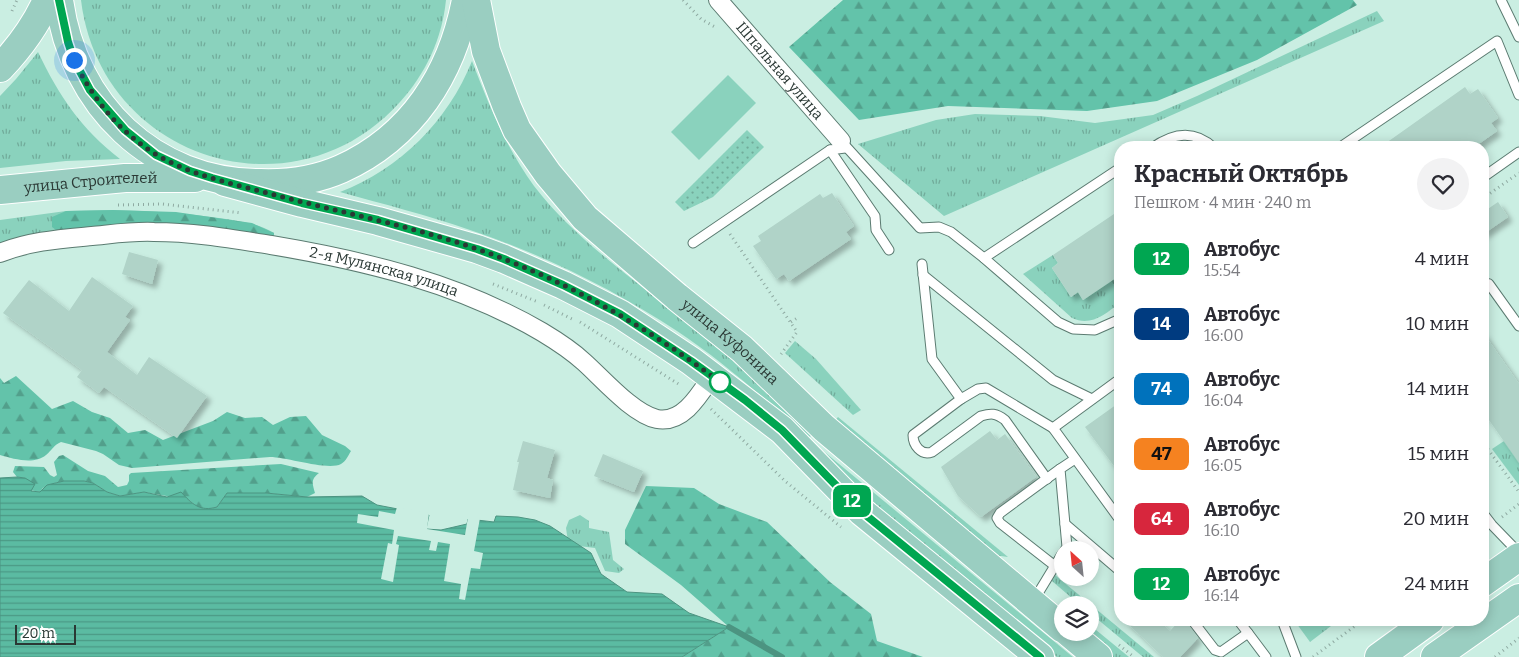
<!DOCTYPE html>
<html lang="ru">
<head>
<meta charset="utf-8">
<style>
  :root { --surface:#fff; --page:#f2f2f3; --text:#2b2b33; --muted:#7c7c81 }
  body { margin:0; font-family:Bitter,serif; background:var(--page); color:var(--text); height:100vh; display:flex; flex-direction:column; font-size:19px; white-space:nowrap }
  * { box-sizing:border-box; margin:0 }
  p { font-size:16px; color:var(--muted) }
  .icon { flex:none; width:28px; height:28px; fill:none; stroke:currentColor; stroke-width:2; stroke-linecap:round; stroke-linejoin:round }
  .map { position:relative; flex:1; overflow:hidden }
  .side { position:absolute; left:1114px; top:141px; width:375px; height:485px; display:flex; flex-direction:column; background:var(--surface); border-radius:20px; box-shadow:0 2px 12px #0003 }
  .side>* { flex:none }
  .badge { padding:0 10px; border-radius:8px; font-size:18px; line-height:32px }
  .needle { width:32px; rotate:333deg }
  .controls { position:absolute; left:1054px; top:541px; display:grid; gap:10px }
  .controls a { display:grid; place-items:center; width:45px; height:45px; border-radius:50%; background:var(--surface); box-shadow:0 2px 12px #0003; font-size:25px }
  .scale { position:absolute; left:15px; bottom:12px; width:61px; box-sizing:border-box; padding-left:5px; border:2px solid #2a3834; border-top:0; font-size:14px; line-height:18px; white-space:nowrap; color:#2a3834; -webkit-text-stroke:4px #fff; paint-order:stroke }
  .you { position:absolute; width:25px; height:25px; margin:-12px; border:4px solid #fff; border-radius:50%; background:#1a73e8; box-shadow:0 0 0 8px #1a73e833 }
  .map>.badge { position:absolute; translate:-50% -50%; box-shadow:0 0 0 2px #fff }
  .round { display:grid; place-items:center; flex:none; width:52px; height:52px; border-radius:26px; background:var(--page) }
  .overview { display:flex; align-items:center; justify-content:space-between; height:85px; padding:0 20px }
  h1 { font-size:24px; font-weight:700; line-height:38px }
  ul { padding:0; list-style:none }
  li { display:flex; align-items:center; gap:15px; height:65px; padding:0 20px }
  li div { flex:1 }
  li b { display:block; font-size:19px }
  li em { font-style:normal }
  li .badge { min-width:55px; font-weight:700; text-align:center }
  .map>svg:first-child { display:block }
  .grass { fill:url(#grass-tufts) }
  .forest { fill:url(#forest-firs) }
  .park { fill:url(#park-dots) }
  .pitch { fill:#8ad2bd }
  .water { fill:url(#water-rules); stroke:#4c9481 }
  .pier { fill:#caeee2 }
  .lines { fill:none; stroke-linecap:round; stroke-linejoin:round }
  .stream { stroke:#4c9481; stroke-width:6 }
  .building { fill:#b0d3c8; filter:url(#shadow) }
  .service-casing { stroke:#5b7b71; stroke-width:11 }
  .minor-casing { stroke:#5b7b71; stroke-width:20 }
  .primary-casing { stroke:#fff; stroke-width:30 }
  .path { stroke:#8ea9a1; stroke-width:3; stroke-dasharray:1 4; stroke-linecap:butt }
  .service { stroke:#fff; stroke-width:9 }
  .minor { stroke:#fff; stroke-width:18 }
  .primary { stroke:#9acec1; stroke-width:28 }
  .line-casing { stroke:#fff; stroke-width:11 }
  .line { stroke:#00a651; stroke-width:8 }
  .walk { stroke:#2a3834; stroke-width:5; stroke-dasharray:0 9 }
  .stop-dot { fill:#fff; stroke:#00a651; stroke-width:2.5 }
  .labels { text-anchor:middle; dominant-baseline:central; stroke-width:4.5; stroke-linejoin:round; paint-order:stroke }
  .street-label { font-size:15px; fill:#2a3834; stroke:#fff }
</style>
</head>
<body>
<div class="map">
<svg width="1519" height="657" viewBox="0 0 1519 657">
  <defs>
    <pattern id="grass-tufts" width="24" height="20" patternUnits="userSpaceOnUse" patternTransform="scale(1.25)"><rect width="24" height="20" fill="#8ad2bd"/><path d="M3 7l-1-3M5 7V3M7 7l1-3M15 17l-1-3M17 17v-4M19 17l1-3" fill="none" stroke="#71ab9a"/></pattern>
    <pattern id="forest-firs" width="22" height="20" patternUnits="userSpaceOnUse" patternTransform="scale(1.25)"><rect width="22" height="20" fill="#63c3aa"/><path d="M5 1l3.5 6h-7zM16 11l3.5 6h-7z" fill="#529f8b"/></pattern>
    <pattern id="park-dots" width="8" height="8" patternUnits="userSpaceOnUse" patternTransform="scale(1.25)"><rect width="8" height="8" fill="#8ad2bd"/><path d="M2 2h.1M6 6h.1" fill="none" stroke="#71ab9a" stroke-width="1.8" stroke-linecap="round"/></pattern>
    <pattern id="water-rules" width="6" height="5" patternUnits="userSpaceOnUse" patternTransform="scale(1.25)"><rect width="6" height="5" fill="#5bbba2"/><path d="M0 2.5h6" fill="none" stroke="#4b9985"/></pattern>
    <filter id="shadow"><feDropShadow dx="4.5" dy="4.5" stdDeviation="2.5" flood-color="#0004"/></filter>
  </defs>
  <rect width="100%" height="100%" fill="#caeee2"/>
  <g class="grass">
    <path d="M81,0H446C442,39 426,73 400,102C293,221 100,159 81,0Z"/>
    <polygon points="1377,11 1384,21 944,216 858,144 936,120 975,114 1040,116 1095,123 1153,115 1197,96"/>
    <path d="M38,52C59,96 81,129 120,159L66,161L0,168V96L16,79Z"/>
    <path d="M472,61C489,105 506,148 534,186C570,233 620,269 666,306C716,346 766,387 816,429L810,437C766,401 724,362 677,331C613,289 542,254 470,230C427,215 383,204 340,192C400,169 448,121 472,61Z"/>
    <path d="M113,210C151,211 188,213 226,219C243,222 259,224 274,233L41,236L0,243V220L66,211Z"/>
    <path d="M1053,255L1058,263L1052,268L1071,297L1078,292L1083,300L1120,275V303C1105,314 1091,327 1072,318L1023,274Z"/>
    <polygon points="795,341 816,359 861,410 853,415 785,353"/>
    <polygon points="838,417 1008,557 994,555 832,424"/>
    <polygon points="1504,441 1519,448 1519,485 1492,449"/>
    <polygon points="816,445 1073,657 1057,657 810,454"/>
    <polygon points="580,515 589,521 589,528 609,532 613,560 624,569 619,573 605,571 595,548 579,546 568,542 566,528 569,520"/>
    <polygon points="1055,575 1154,657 1143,657 1090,613 1090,605 1080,605 1052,581"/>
    <polygon points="1294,620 1326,620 1331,626 1310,642"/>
    <polygon points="1090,625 1129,657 1113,657 1083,633 1090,632"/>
  </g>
  <g class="forest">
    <polygon points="843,0 1353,0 1357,5 1257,60 1157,101 1087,111 948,106 859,120 789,47"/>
    <polygon points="113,210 176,212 217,218 252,223 274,233 274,237 60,233 52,227 52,217 66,211"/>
    <path d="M16,376L52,409L73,401L92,412L110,418L128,433L145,430L163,440L213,421L227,412L245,418L262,417L273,425L290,417L306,416L322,435L345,446L351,451C348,456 346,461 341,464C328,471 287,457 270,457L132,468L119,465L103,454L96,451L61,442C54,445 52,450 46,455C34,465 14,459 0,455V378L4,383Z"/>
    <path d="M63,455L88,471L105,476L118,487L127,485L129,481V475L131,473L281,464L319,473C311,479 312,483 315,493L307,497L266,493H227L217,507L208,510L197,507L189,500L144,492L120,496L107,492L93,483L84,481L58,482L43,488L40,492L30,490L25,478L17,477L13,472L15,466L44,467L50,475L54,477L57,475L54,462L59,456Z"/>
    <polygon points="646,486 694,488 719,504 767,522 830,582 871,614 877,641 923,657 682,657 729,627 681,585 625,544 625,530"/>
  </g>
  <polygon class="park" points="747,130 764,147 713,197 684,211 675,202"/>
  <polygon class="pitch" points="728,75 756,103 699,160 671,132"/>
  <path class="water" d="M17,477L25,478L35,484L31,491L40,492L47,485L64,481H84L93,483L107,492L120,496L144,492L167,497L181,492C192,504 200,512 217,507L227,493H266L307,497L362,496L377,505L429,515L426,529L441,530L467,524L468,519L494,522L496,516L518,517L535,520L550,526L591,553L601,574L627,592L662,594L689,613L729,627L682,657H0V478Z"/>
  <polygon class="pier" points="397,507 429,513 427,529 465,535 468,517 480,518 474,551 483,553 480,569 471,568 465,600 459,599 461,584 444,581 450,544 438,542 436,551 429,550 431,541 398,536 396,544 399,545 393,582 381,579 388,543 392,544 394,530 357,523 358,514 378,517 379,511 395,514"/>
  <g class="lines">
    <polyline class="stream" points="729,627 782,657"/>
  </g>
  <g class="building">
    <polygon points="1465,87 1470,94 1478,89 1498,118 1491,123 1497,131 1473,148 1379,148"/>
    <polygon points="832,193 854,226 846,232 851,239 789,281 784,274 776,279 753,246 761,241 758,236 820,194 823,198"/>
    <polygon points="1498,202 1508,217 1482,235 1482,213"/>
    <polygon points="1114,214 1120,222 1120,275 1083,300 1078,292 1071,297 1052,268 1058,263 1053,255"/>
    <polygon points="129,252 158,260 152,284 122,274"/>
    <polygon points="92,277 133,306 125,317 130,320 107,352 137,375 149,357 207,396 177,438 104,387 99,393 77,377 82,370 3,313 29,280 69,311"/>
    <polygon points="1482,331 1519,384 1519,463 1482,410"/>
    <polygon points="1120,402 1120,474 1085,427"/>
    <polygon points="990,431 997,440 1005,434 1036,477 981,517 958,496 941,467"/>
    <polygon points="523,441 555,450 547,478 553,480 550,498 513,490 519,462 517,462"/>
    <polygon points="603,454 643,471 634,492 594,476"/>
    <polygon points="1124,620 1158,620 1170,631 1180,620 1185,620 1198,638 1180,657 1163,657"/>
  </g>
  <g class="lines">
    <defs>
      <g id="service">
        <polyline points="1501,0 1519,37"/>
        <polyline points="841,141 920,228 939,227 951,232 984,258 1058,322 1073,329 1095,330 1120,319"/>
        <path d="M1152,148C1173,133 1194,129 1214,148"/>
        <polyline points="1339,148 1497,41 1519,95"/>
        <polyline points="830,150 875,216 876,230 889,250"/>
        <polyline points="1482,178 1519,152"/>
        <polyline points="693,243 830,150 845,148"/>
        <polyline points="984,258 1120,168"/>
        <polyline points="922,264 932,359 961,399 978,389 986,388 1053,428"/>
        <polyline points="923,275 1053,380 1092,399"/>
        <polyline points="1482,288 1489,284 1519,326"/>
        <polyline points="1120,379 1053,428 1120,520"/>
        <path d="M961,399L913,435C913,445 921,456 932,452L981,416C991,413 996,413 1005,420L1047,479"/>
        <polyline points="1482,512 1492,525 1519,553"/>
        <polyline points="1065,524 1120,571"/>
        <polyline points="1065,550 1067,547 1060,469 1075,459"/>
        <polyline points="1055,566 1000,523 997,518 1000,513 1060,469"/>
        <polyline points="1034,600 1062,554"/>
        <polyline points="1192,620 1215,650 1221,652 1248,633 1266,657"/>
        <polyline points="1238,620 1248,633"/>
        <polyline points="1282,620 1296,657"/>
      </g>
      <g id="minor">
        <path id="s1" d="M718,0L841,141"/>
        <path id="s2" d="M0,253C30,241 60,239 92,236C113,234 134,231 154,232C194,232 233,239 271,245C366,261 458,283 542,332C557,341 571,350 584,362C602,378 633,414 657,419C683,424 700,394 712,376"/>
      </g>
      <g id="primary">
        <path d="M59,0C73,105 153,183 260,183C288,184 316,180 341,169C412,137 452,74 466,0"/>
        <path id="s3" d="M476,0L486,51L507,107L517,130L548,174L585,218L677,297L742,349L824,428L1062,628"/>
        <path d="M0,68C19,48 36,25 47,0"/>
        <polyline points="225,182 302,203 378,221 477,249 504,259 563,285 620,314 691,361 782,430 862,512 1040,657"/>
        <path id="s4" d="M0,190L125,178H195"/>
        <polyline points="1482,583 1519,557"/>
        <polyline points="1068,632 1098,657"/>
        <polyline points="1379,657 1430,620"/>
        <polyline points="1435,657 1519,598"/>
      </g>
    </defs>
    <use href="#service" class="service-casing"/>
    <use href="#minor" class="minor-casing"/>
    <use href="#primary" class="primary-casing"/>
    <g class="path">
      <polyline points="683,0 701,19 715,27"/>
      <polyline points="12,11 17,0"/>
      <polyline points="1482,199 1519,173"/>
      <polyline points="118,205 162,204 242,213"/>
      <polyline points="730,234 797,332 781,354"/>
      <polyline points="493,284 538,302"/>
      <polyline points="544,305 572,319"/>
      <polyline points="580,322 680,385"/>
      <polyline points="791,322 799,317"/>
      <polyline points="711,409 785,481 841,527"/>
      <polyline points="1482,441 1519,492"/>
      <polyline points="1502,517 1519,504"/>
      <polyline points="1119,645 1134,657"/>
      <polyline points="1313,657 1363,620"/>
      <polyline points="1495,657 1519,638"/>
    </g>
    <use href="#service" class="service"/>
    <use href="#minor" class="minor"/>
    <use href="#primary" class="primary"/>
  </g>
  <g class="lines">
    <defs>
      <polyline id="line" points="59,0 68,42 74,60 90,90 125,130 156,155 190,171 212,178 302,203 378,220 477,249 504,259 563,285 620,314 691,361 745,400 782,430 862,512 1040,657"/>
    </defs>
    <use href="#line" class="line-casing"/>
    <use href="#line" class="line"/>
    <path class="walk" d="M74,60C92,98 120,133 157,155C189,174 225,182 260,191C340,213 426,228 504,259C585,291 653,332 723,384L720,382"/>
  </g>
  <circle class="stop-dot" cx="720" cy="382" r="10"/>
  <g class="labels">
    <g class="street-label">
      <text stroke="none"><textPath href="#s1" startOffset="94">Шпальная улица</textPath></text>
      <text stroke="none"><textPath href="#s4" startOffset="91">улица Строителей</textPath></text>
      <text stroke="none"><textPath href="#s2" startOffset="390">2-я Мулянская улица</textPath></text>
      <text stroke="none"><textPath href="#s3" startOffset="439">улица Куфонина</textPath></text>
    </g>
  </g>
</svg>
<div class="controls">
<a><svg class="needle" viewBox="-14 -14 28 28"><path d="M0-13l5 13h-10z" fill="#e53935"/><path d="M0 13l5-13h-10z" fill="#7c7c81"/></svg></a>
<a><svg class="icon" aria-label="layers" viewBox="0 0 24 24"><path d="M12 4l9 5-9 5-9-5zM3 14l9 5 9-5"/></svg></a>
</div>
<div class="scale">20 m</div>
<div class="you" style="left:74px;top:60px"></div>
<b class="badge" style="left:852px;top:501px;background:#00a651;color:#fff">12</b>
<section class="side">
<div class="overview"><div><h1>Красный Октябрь</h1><p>Пешком · 4 мин · 240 m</p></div><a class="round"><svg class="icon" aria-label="heart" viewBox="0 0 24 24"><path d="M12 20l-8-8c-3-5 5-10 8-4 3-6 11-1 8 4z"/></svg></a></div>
<ul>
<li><span class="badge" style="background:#00a651;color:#fff">12</span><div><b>Автобус</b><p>15:54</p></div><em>4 мин</em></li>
<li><span class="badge" style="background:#003b80;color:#fff">14</span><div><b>Автобус</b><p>16:00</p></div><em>10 мин</em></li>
<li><span class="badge" style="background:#0072bc;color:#fff">74</span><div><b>Автобус</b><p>16:04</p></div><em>14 мин</em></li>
<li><span class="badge" style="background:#f58220;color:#111">47</span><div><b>Автобус</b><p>16:05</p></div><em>15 мин</em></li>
<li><span class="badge" style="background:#d7263d;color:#fff">64</span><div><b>Автобус</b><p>16:10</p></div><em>20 мин</em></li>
<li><span class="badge" style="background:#00a651;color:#fff">12</span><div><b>Автобус</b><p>16:14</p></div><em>24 мин</em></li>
</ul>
</section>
</div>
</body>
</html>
